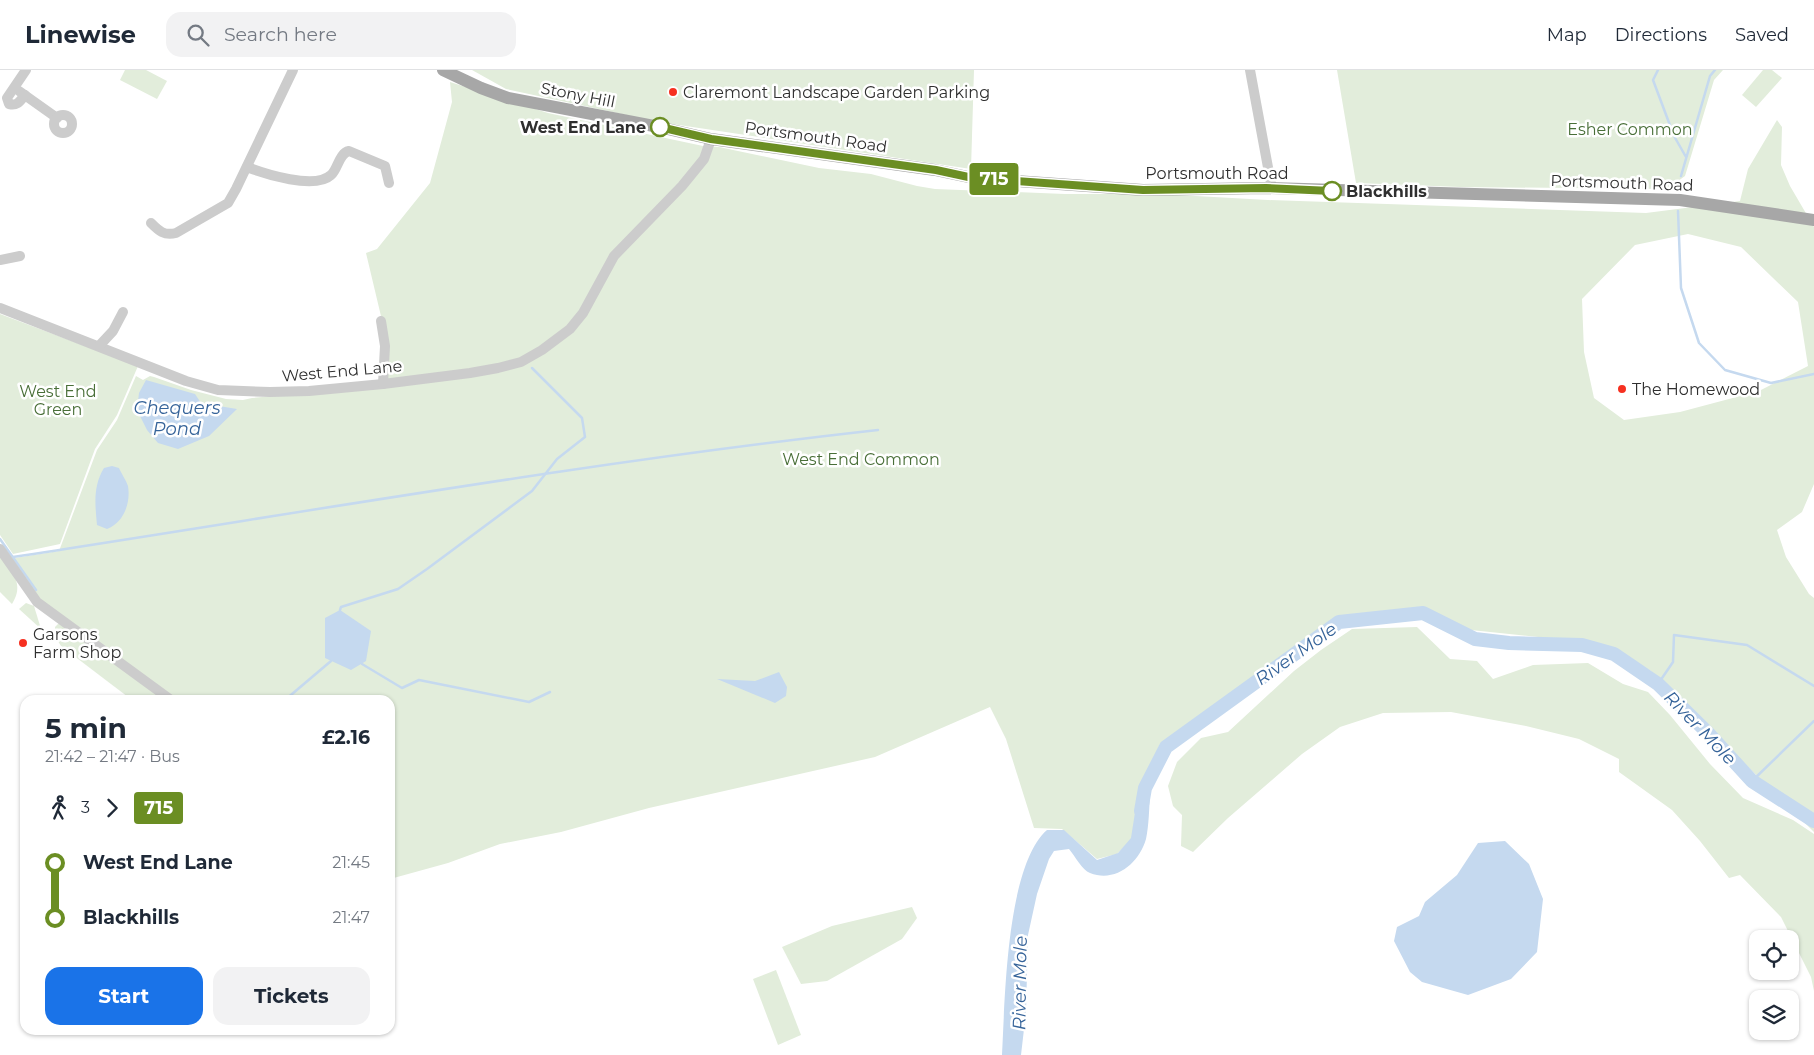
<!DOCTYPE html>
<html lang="en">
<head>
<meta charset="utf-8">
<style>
  :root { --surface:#fff; --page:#f2f2f3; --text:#1f2937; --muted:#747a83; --line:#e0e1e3; --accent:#1a73e8 }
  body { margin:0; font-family:Montserrat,sans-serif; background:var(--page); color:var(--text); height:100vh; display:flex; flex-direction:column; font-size:19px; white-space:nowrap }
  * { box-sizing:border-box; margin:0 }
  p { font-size:16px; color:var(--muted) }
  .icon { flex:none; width:28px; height:28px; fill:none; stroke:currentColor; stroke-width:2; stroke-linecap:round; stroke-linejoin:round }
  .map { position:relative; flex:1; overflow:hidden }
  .sheet { position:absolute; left:20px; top:625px; width:375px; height:340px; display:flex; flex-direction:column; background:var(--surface); border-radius:15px; box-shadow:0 1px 4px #0004 }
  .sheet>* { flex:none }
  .badge { padding:0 10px; border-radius:4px; font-size:18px; line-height:32px }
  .controls { position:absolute; left:1749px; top:860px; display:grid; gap:10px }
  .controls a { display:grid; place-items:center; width:50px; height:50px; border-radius:10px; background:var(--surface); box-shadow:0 1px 4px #0004; font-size:25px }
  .map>.badge { position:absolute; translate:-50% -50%; box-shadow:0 0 0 2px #fff }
  .legs { display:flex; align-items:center; gap:8px; height:55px; padding:0 25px; font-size:16px }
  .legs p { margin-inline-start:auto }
  .summary { display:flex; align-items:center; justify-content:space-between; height:85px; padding:0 25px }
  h1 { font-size:28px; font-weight:700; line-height:38px }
  .action { display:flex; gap:10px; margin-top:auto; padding:10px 25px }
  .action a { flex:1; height:58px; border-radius:15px; background:var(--accent); color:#fff; font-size:20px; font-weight:700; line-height:58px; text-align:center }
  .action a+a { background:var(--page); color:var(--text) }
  ul { padding:0 25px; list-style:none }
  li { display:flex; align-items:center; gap:18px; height:55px; font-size:19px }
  li i { display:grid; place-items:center; width:8px; height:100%; margin:0 6px; background:currentColor }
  li i::after { content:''; width:12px; height:12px; margin:-6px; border:4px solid; border-radius:50%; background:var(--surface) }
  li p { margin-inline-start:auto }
  li:first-child i { background:linear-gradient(#0000 50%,currentColor 0) }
  li:last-child i { background:linear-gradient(currentColor 50%,#0000 0) }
  header { display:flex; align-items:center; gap:30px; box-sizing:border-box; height:70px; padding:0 25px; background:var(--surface); border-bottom:1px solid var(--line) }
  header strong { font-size:24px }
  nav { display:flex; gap:28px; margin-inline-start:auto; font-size:18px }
  .search { width:350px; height:45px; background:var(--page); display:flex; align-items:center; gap:12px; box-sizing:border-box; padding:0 18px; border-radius:15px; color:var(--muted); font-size:19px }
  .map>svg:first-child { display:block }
  .green { fill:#e2eddb; fill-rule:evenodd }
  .water { fill:#c5d9ef }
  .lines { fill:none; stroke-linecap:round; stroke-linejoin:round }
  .stream { stroke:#c5d9ef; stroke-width:2.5 }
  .river { stroke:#c5d9ef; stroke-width:14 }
  .minor { stroke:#ccc; stroke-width:10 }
  .major { stroke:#a7a7a7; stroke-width:12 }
  .line-1-casing { stroke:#fff; stroke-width:11 }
  .line-1 { stroke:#6b8e23; stroke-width:8 }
  .poi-dot { fill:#f63020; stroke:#fff; stroke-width:2 }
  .stop-1-dot { fill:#fff; stroke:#6b8e23; stroke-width:2.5 }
  .labels { text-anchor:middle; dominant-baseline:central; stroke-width:5; stroke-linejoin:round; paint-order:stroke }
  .poi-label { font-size:16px; fill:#2f2f2f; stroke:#fff; text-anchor:start }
  .street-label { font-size:16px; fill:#2f2f2f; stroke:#fff }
  .stop-label { font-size:16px; font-weight:bold; fill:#2f2f2f; stroke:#fff; text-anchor:end }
  .park-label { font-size:16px; fill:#496f38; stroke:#fff }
  .water-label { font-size:18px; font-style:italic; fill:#356399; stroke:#fff }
</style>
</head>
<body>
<header>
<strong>Linewise</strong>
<div class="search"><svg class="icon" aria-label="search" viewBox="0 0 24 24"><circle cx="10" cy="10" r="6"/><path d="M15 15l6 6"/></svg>Search here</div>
<nav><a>Map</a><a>Directions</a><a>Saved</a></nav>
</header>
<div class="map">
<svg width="1814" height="985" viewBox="0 0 1814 985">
  <rect width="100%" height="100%" fill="#fff"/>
  <g class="green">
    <polygon points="125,0 146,0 167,11 157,29 120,10"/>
    <polygon points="472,0 974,0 971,99 659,52 506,19"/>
    <polygon points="1337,0 1723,0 1714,10 1685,106 1667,119 1460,117 1356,113"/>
    <polygon points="1763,0 1772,0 1782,8 1756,37 1742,25"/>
    <path d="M450,12L548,43L703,76L719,77L819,98L871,104L917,116L935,119L1065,124H1160L1268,130L1646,143L1740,131L1748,99L1777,50L1782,57L1781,95L1790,116L1814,157V414L1802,442L1777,460L1786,487L1809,524L1814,528V762L1651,601L1596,573L1471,560L1426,538L1335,550L1160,674L1138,724L1132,769L1117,784L1097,789L1062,759L1034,758L1006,669L990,637L875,687L649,738L561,762L500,774L448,793L390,809V630H175L52,543L8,489L59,481L97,380L117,350L136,306L143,310L150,306L154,307L191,320L226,329L243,330L252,328L384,316L385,263L366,183L377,179L430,113L452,32ZM1688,164L1741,177L1798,232L1808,296L1759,321L1680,342L1624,350L1594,328L1584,282L1582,229L1635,175Z"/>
    <polygon points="0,244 138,296 117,345 95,379 60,474 13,484 0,465"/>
    <path d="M0,486C12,502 25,514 12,534L0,522Z"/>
    <polygon points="26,533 34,536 41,559 19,539"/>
    <polygon points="58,554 62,554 166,630 132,630 61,576 56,568 55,557"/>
    <polygon points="1417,557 1450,589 1477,591 1493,609 1533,595 1588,593 1623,614 1648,622 1670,645 1710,694 1743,728 1793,750 1814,764 1814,921 1811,907 1781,847 1740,805 1729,808 1700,771 1672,740 1619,702 1619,689 1579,669 1526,656 1451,642 1383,643 1340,657 1302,684 1228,748 1193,782 1181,776 1182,745 1173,736 1168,716 1177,692 1201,668 1228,662 1294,601 1321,580 1352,559"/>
    <polygon points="912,837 917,848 902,869 827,911 801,914 782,877 832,856"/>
    <polygon points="776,900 801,965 778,975 753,909"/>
  </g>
  <g class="water">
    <polygon points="146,310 195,324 201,333 237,339 209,366 178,379 158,373 147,360 137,340 139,323"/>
    <path d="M112,396L119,398C121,403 126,410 128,416C131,434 123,453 107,459L97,455C95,434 93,416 104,398Z"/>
    <polygon points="340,540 371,561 366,591 351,600 325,588 325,548"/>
    <polygon points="779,602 787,617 786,626 775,633 717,609 755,611"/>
    <path d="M1138,723L1150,726C1149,739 1149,755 1146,769C1139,793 1116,813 1090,803C1082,800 1075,786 1069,779L1054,781L1049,789L1037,824L1028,865L1026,942L1021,985H1002C1005,932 1006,796 1047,760H1064L1097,790L1118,783L1131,768Z"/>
    <polygon points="1505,771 1529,794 1543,829 1537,882 1511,909 1468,925 1422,912 1410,902 1394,871 1397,857 1419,846 1425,832 1457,805 1478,773"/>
  </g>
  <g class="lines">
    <g class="stream">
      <polyline points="1658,0 1653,10 1674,66 1686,87"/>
      <polyline points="1681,106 1710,6 1715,0"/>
      <polyline points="1679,122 1680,117"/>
      <polyline points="1678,141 1681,218 1699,273 1725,300 1771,313 1814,304"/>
      <polyline points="0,469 36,520"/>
      <path d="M13,487C301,443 589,392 878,360"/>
      <polyline points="340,540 341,537 398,519 427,499 532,421 557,389 585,367 582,348 532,298"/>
      <polyline points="362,594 402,618 419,610 529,632 550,622"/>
      <polyline points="1658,614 1673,592 1674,565 1747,575 1814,616"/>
      <polyline points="285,630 331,591"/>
      <polyline points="1752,711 1814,651"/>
    </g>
    <polyline class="river" points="1141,741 1145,718 1166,677 1339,552 1423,543 1475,569 1509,573 1582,575 1614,584 1658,614 1708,663 1752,711 1814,751"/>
    <g class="minor">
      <polyline points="1250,0 1272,119"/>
      <polyline points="19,21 57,48"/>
      <path d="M25,25C20,31 18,36 9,34L7,28L26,0"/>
      <circle cx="63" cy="54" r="9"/>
      <path d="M247,97C265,104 315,120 331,105C338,99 339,83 349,81L385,96L389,113"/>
      <path d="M151,153C159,161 164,166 176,163L228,133L236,119L293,0"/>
      <polyline points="0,190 20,186"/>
      <polyline points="0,238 186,311 218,320 270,322 309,321 383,314 470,303 498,298 521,292 542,280 570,259 583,243 614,186 682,116 704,89 711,69"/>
      <polyline points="381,251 385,276 383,314"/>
      <polyline points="99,276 113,261 123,242"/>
      <polyline points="0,479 37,532 171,630"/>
    </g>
    <polyline class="major" points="443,0 481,18 508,28 659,57 711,69 935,100 973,108 1143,120 1266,118 1680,130 1814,150"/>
  </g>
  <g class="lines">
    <defs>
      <polyline id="line-1" points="660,57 711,69 936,100 973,108 1143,120 1266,118 1332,121"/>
    </defs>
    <use href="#line-1" class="line-1-casing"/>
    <use href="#line-1" class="line-1"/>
  </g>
  <g class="poi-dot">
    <circle cx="673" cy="22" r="5"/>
    <circle cx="1622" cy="319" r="5"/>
    <circle cx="23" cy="573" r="5"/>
  </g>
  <g class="stop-1-dot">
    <circle cx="660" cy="57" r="9"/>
    <circle cx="1332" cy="121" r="9"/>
  </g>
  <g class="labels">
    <g class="poi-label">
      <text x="683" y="22">Claremont Landscape Garden Parking</text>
      <text x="1632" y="319">The Homewood</text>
      <text x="33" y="564">Garsons<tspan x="33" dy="18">Farm Shop</tspan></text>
    </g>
    <g class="street-label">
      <text transform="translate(578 25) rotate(11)">Stony Hill</text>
      <text transform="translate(816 67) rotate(8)">Portsmouth Road</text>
      <text x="1217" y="103">Portsmouth Road</text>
      <text transform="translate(1622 113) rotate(2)">Portsmouth Road</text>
      <text transform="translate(342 301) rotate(-5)">West End Lane</text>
    </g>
    <g class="stop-label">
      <text x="646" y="57">West End Lane</text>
      <text x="1346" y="121" text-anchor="start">Blackhills</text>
    </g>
    <g class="park-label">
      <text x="1630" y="59">Esher Common</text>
      <text x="58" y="321">West End<tspan x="58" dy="18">Green</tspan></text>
      <text x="861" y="389">West End Common</text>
    </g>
    <g class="water-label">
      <text x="177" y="338">Chequers<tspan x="177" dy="21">Pond</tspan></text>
      <text transform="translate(1296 584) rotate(-35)">River Mole</text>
      <text transform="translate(1700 658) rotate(46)">River Mole</text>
      <text transform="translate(1020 913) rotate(-89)">River Mole</text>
    </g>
  </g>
</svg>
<div class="controls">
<a><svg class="icon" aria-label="locate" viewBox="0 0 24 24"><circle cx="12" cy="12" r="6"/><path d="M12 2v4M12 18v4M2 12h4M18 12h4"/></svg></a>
<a><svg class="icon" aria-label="layers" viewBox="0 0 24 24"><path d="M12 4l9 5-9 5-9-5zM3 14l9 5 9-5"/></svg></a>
</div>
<b class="badge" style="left:994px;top:109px;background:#6b8e23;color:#fff">715</b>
<section class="sheet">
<div class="summary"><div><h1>5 min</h1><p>21:42 – 21:47 · Bus</p></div><b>£2.16</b></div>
<div class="legs"><svg class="icon" aria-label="walk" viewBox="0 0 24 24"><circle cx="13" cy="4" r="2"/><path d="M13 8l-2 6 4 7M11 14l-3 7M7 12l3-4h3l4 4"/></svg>3<svg class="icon" aria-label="forward" viewBox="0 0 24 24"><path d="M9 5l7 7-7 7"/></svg><b class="badge" style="background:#6b8e23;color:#fff">715</b></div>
<ul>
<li><i style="color:#6b8e23"></i><b>West End Lane</b><p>21:45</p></li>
<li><i style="color:#6b8e23"></i><b>Blackhills</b><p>21:47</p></li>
</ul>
<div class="action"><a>Start</a><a>Tickets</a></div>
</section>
</div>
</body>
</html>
